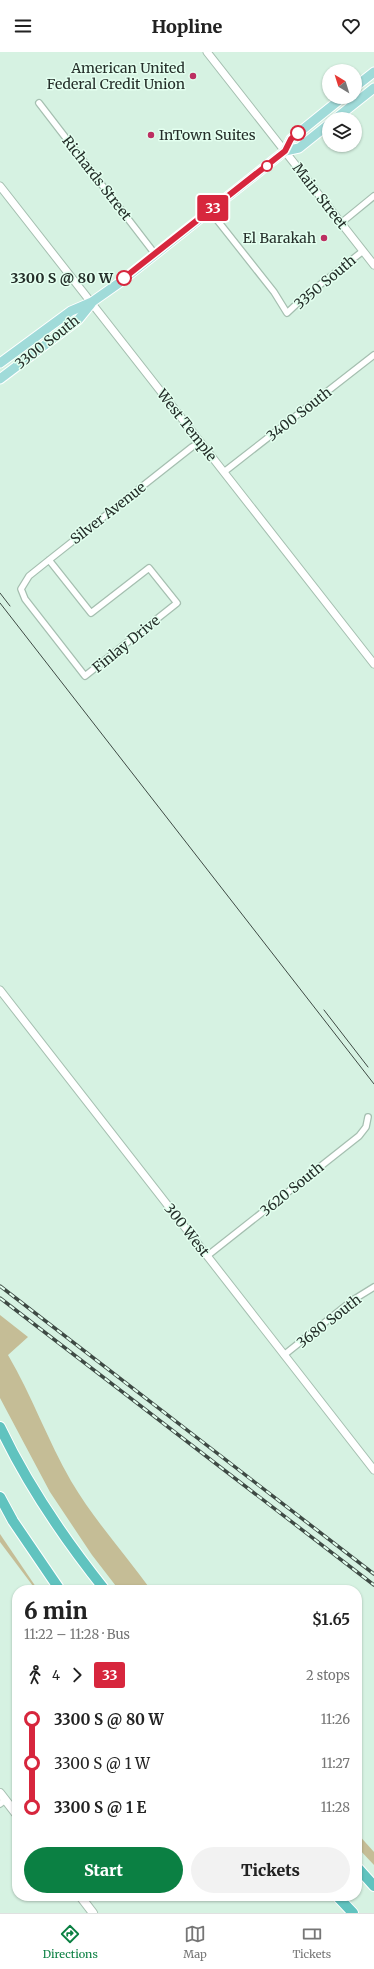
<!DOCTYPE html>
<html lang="en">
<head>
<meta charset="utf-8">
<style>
  :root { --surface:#fff; --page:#f2f2f2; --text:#222; --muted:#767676; --line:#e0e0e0; --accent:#0b8043 }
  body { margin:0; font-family:Merriweather,serif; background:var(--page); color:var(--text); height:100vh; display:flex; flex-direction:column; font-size:15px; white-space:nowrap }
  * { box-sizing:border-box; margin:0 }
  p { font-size:13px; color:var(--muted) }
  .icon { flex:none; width:22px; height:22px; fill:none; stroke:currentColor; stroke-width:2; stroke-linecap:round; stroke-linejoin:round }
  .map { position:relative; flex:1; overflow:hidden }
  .side { position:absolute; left:12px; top:1533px; width:350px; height:316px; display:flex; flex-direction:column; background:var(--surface); border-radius:16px; box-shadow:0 1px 3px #0004 }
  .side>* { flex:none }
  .badge { padding:0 8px; border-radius:3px; font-size:14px; line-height:26px }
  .needle { width:26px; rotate:322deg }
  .tools { position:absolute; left:322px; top:12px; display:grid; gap:8px }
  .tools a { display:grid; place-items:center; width:40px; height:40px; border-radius:50%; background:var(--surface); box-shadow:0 1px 3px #0004; font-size:20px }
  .map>.badge { position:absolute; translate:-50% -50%; box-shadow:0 0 0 2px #fff }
  .legs { display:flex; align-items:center; gap:6px; height:44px; padding:0 12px; font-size:13px }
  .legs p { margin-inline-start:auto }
  .summary { display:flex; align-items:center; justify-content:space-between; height:68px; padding:0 12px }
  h1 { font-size:22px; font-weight:800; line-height:30px }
  .cta { display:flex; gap:8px; margin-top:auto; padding:8px 12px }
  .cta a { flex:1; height:46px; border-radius:24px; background:var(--accent); color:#fff; font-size:16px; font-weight:800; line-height:46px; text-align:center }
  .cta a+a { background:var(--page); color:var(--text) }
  ul { padding:0 12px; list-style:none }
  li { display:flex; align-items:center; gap:14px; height:44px; font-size:15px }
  li i { display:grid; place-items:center; width:6px; height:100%; margin:0 5px; background:currentColor }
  li i::after { content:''; width:10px; height:10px; margin:-5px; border:3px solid; border-radius:50%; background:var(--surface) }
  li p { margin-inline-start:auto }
  li:first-child i { background:linear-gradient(#0000 50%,currentColor 0) }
  li:last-child i { background:linear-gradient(currentColor 50%,#0000 0) }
  header { display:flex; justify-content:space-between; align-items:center; height:52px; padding:0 12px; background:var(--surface); font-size:18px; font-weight:800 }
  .dock { display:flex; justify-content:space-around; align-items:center; height:56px; border-top:1px solid var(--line); background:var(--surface); font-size:11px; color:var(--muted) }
  .dock a { display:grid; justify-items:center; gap:2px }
  .dock .active { color:var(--accent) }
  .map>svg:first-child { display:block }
  .green { fill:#c5bd96 }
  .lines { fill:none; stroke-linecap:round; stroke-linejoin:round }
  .minor-casing { stroke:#a5bfb0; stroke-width:8 }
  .tertiary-casing { stroke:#a5bfb0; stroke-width:9 }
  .secondary-casing { stroke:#a5bfb0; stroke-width:10 }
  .primary-casing { stroke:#fff; stroke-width:11 }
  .motorway-casing { stroke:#fff; stroke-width:12 }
  .minor { stroke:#fff; stroke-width:5.5 }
  .tertiary { stroke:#fff; stroke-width:7 }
  .secondary { stroke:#fff; stroke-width:8 }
  .primary { stroke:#a0dbd9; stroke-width:9 }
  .motorway { stroke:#60c3bf; stroke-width:10 }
  .tram { stroke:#3e4a44; stroke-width:1 }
  .rail-casing { stroke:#3e4a44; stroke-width:3.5 }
  .rail { stroke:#e3ffef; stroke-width:2; stroke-dasharray:6; stroke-linecap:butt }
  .line-1-casing { stroke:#fff; stroke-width:9 }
  .line-1 { stroke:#d7263d; stroke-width:6 }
  .poi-dot { fill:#bc2f61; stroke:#e3ffef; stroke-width:1.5 }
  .stop-1-dot { fill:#fff; stroke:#d7263d; stroke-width:2 }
  .labels { text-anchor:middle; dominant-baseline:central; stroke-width:3; stroke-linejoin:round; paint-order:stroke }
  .poi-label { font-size:14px; fill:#242e29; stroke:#e3ffef; text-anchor:end }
  .street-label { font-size:14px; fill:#242e29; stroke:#e3ffef }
  .stop-label { font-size:14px; font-weight:bold; fill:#242e29; stroke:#e3ffef; text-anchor:end }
</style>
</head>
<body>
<header><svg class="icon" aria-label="menu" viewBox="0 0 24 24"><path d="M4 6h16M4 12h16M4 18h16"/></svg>Hopline<svg class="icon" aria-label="heart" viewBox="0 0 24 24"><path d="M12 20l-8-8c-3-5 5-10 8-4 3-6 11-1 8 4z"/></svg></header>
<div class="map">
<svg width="374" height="1861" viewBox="0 0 374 1861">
  <rect width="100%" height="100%" fill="#d6f2e2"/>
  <g class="green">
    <path d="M0,1263L28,1285L8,1303C32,1344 48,1389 71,1429C94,1468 125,1502 151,1538H119L92,1503L50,1440L0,1346Z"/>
    <polygon points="0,1482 38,1538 33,1534 0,1490"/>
    <polygon points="357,1781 374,1800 374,1813 357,1795"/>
  </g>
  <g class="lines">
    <defs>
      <g id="minor">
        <polyline points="39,51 155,202"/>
        <polyline points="210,159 274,240 287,261 303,246 363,199"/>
        <polyline points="341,171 374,144"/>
        <polyline points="224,420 374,303"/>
        <polyline points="49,508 91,561 149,516 177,551 85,624 25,547 21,537 29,524 49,508 192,395 200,390"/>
        <polyline points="207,1204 359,1084 366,1075 368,1065"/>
        <polyline points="284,1303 353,1248 374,1235"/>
        <polyline points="0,1752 5,1748"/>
      </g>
      <g id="tertiary">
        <polyline points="207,0 374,213"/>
        <polyline points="0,134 374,612"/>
        <polyline points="0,938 374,1418"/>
      </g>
      <g id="secondary">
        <polyline points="0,1741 17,1763"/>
        <polyline points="80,1844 93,1861"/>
      </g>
      <g id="primary">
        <polyline points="355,35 374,20"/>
        <polyline points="335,67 374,36"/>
        <polyline points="285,99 299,96 329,72"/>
        <polyline points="0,311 71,259 92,250 119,231 285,99 291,87 343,45"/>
        <polyline points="0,327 78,268 91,252"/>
      </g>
      <g id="motorway">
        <path d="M0,1375C28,1434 65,1488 105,1538"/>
        <polyline points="0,1445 13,1469 60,1538"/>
        <polyline points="357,1815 374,1834"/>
        <polyline points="337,1844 353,1861"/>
      </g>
    </defs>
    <use href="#minor" class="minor-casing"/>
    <use href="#tertiary" class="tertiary-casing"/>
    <use href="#secondary" class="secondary-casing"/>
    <use href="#primary" class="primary-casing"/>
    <use href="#motorway" class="motorway-casing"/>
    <use href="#minor" class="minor"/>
    <use href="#tertiary" class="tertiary"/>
    <use href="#secondary" class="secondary"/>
    <use href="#primary" class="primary"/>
    <use href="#motorway" class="motorway"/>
    <g class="tram">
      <polyline points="0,541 10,554"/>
      <polyline points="0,551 374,1032"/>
      <polyline points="324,958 368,1015"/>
    </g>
    <defs>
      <g id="rail">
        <polyline points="0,1234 374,1522"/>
        <polyline points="0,1246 374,1533"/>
      </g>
    </defs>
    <use href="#rail" class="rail-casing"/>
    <use href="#rail" class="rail"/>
  </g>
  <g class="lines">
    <defs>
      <polyline id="line-1" points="124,226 285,99 291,87 298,81"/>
    </defs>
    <use href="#line-1" class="line-1-casing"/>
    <use href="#line-1" class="line-1"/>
  </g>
  <g class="poi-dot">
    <circle cx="193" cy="24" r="4"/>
    <circle cx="151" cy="83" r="4"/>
    <circle cx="324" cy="186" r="4"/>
  </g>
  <g class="stop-1-dot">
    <circle cx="298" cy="81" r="7"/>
    <circle cx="267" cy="114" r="5"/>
    <circle cx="124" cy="226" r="7"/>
  </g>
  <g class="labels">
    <g class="poi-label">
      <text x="185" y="16">American United<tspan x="185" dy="16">Federal Credit Union</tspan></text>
      <text x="159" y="83" text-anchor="start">InTown Suites</text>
      <text x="316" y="186">El Barakah</text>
    </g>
    <g class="street-label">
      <text transform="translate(97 126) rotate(52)">Richards Street</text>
      <text transform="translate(320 144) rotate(52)">Main Street</text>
      <text transform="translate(325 230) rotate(-40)">3350 South</text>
      <text transform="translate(47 290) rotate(-38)">3300 South</text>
      <text transform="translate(299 362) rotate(-38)">3400 South</text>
      <text transform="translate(187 373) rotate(52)">West Temple</text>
      <text transform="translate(108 461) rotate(-38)">Silver Avenue</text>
      <text transform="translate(126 592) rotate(-39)">Finlay Drive</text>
      <text transform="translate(292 1137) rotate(-39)">3620 South</text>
      <text transform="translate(187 1178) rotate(52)">300 West</text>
      <text transform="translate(329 1269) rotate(-38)">3680 South</text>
    </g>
    <g class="stop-label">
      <text x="113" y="226">3300 S @ 80 W</text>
    </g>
  </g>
</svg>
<div class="tools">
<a><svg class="needle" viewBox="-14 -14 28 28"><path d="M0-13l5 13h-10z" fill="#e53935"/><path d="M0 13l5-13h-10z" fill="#767676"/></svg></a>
<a><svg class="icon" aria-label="layers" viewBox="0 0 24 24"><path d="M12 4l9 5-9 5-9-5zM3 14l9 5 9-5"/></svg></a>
</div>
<b class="badge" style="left:213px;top:156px;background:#d7263d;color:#fff">33</b>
<section class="side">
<div class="summary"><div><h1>6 min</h1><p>11:22 – 11:28 · Bus</p></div><b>$1.65</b></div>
<div class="legs"><svg class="icon" aria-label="walk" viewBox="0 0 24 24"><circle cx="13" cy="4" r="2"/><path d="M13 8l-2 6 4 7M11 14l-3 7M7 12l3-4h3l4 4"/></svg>4<svg class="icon" aria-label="forward" viewBox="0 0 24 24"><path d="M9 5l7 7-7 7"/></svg><b class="badge" style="background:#d7263d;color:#fff">33</b><p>2 stops</p></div>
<ul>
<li><i style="color:#d7263d"></i><b>3300 S @ 80 W</b><p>11:26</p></li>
<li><i style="color:#d7263d"></i><span>3300 S @ 1 W</span><p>11:27</p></li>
<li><i style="color:#d7263d"></i><b>3300 S @ 1 E</b><p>11:28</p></li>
</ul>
<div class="cta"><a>Start</a><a>Tickets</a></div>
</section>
</div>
<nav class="dock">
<a class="active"><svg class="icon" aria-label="directions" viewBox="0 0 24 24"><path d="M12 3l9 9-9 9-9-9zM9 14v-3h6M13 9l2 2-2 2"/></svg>Directions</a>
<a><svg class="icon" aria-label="map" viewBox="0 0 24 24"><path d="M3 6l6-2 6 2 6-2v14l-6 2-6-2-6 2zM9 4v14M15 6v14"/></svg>Map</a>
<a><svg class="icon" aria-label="tickets" viewBox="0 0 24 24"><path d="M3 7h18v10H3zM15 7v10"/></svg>Tickets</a>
</nav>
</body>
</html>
